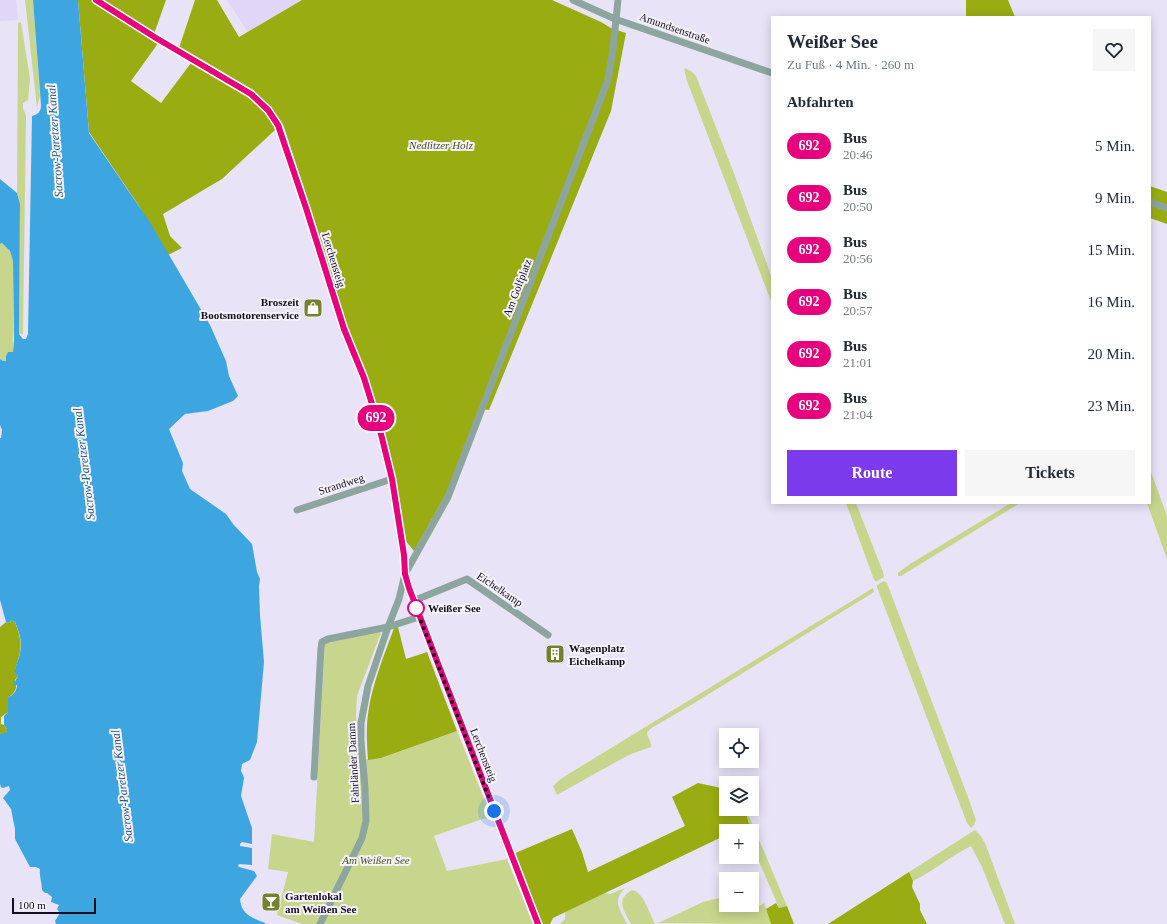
<!DOCTYPE html>
<html lang="de">
<head>
<meta charset="utf-8">
<style>
  :root { --surface:#fff; --page:#f6f6f7; --text:#1f2937; --muted:#747a83; --accent:#7c3aed }
  body { margin:0; font-family:Georgia,serif; background:var(--page); color:var(--text); height:100vh; display:flex; flex-direction:column; font-size:15px; white-space:nowrap }
  * { box-sizing:border-box; margin:0 }
  p { font-size:13px; color:var(--muted) }
  .icon { flex:none; width:22px; height:22px; fill:none; stroke:currentColor; stroke-width:2; stroke-linecap:round; stroke-linejoin:round }
  .map { position:relative; flex:1; overflow:hidden }
  .panel { position:absolute; left:771px; top:16px; width:380px; height:488px; display:flex; flex-direction:column; background:var(--surface); border-radius:0px; box-shadow:0 2px 10px #0003 }
  .panel>* { flex:none }
  .badge { padding:0 8px; border-radius:13px; font-size:14px; line-height:26px }
  .controls { position:absolute; left:719px; top:728px; display:grid; gap:8px }
  .controls a { display:grid; place-items:center; width:40px; height:40px; border-radius:0px; background:var(--surface); box-shadow:0 2px 10px #0003; font-size:20px }
  .scale { position:absolute; left:12px; bottom:10px; width:84px; box-sizing:border-box; padding-left:4px; border:2px solid #140e1f; border-top:0; font-size:11px; line-height:14px; white-space:nowrap; color:#140e1f; -webkit-text-stroke:3px #f5f2fc; paint-order:stroke }
  .you { position:absolute; width:20px; height:20px; margin:-10px; border:3px solid #fff; border-radius:50%; background:#1a73e8; box-shadow:0 0 0 6px #1a73e833 }
  .map>.badge { position:absolute; translate:-50% -50%; box-shadow:0 0 0 2px #fff }
  h2 { padding:0 16px; font-size:15px; line-height:36px }
  .round { display:grid; place-items:center; flex:none; width:42px; height:42px; border-radius:0px; background:var(--page) }
  .headline { display:flex; align-items:center; justify-content:space-between; height:68px; padding:0 16px }
  h1 { font-size:19px; font-weight:800; line-height:30px }
  .action { display:flex; gap:8px; margin-top:auto; padding:8px 16px }
  .action a { flex:1; height:46px; border-radius:0px; background:var(--accent); color:#fff; font-size:16px; font-weight:800; line-height:46px; text-align:center }
  .action a+a { background:var(--page); color:var(--text) }
  ul { padding:0; list-style:none }
  li { display:flex; align-items:center; gap:12px; height:52px; padding:0 16px }
  li div { flex:1 }
  li b { display:block; font-size:15px }
  li em { font-style:normal }
  li .badge { min-width:44px; font-weight:700; text-align:center }
  .map>svg:first-child { display:block }
  .built { fill:#dfd6f8 }
  .green { fill:#c8d68d }
  .forest { fill:#99ad12 }
  .water { fill:#3da6e1 }
  .lines { fill:none; stroke-linecap:round; stroke-linejoin:round }
  .minor { stroke:#8ca69f; stroke-width:7 }
  .line-casing { stroke:#fff; stroke-width:9 }
  .line { stroke:#e6007e; stroke-width:6 }
  .walk { stroke:#140e1f; stroke-width:4; stroke-dasharray:0 7.2 }
  .stop-dot { fill:#fff; stroke:#e6007e; stroke-width:2 }
  .labels { text-anchor:middle; dominant-baseline:central; stroke-width:4; stroke-linejoin:round; paint-order:stroke }
  .street-label { font-size:11px; fill:#140e1f; stroke:#f5f2fc }
  .park-label { font-size:11px; font-style:italic; fill:#48511b; stroke:#f5f2fc }
  .poi-label { font-size:11px; font-weight:bold; fill:#140e1f; stroke:#f5f2fc; text-anchor:start }
  .stop-label { font-size:11px; font-weight:bold; fill:#140e1f; stroke:#f5f2fc; text-anchor:start }
  .water-label { font-size:12px; font-style:italic; fill:#255a7a; stroke:#f5f2fc }
</style>
</head>
<body>
<div class="map">
<svg width="1167" height="924" viewBox="0 0 1167 924">
  <rect width="100%" height="100%" fill="#e8e3f7"/>
  <g class="built">
    <polygon points="0,0 16,0 18,20 0,21"/>
    <polygon points="227,0 302,0 248,32"/>
  </g>
  <g class="green">
    <polygon points="25,0 33,0 40,95 37,108"/>
    <polygon points="21,22 30,79 28,100 23,103 23,108 26,116 23,334 19,334 20,204 17,193 18,23"/>
    <polygon points="684,68 691,71 696,76 735,176 772,278 772,304 687,81"/>
    <polygon points="2,243 10,251 13,261 13,353 9,352 7,354 6,361 3,361 0,359 0,244"/>
    <polygon points="1150,469 1167,516 1167,559 1147,503 1150,503"/>
    <polygon points="846,503 856,503 883,572 884,577 877,581 875,581 873,577"/>
    <polygon points="1011,503 1020,503 901,576 898,576 898,573 910,564"/>
    <polygon points="884,581 887,583 969,800 976,820 974,825 971,828 967,823 877,587 877,585"/>
    <path d="M873,588L874,592L691,705L653,727L647,732C647,738 651,739 651,747L631,754L614,763L557,795L553,786L562,778Z"/>
    <polygon points="382,630 357,696 356,716 360,760 381,758 457,731 491,816 434,836 447,871 507,859 533,924 302,924 277,915 288,872 268,869 272,834 314,842 325,642"/>
    <polygon points="746,809 787,906 779,908 752,845 752,831 746,831 744,826 749,823"/>
    <path d="M975,830L980,835L985,843L1015,924H1005L982,867L971,846C951,856 933,871 913,881L909,872Z"/>
    <path d="M625,888C612,901 620,909 627,924H560L565,919V912L604,893L610,894Z"/>
    <path d="M632,890C643,891 650,915 655,924H631C624,910 615,900 632,890Z"/>
    <path d="M719,898H726V905H744C750,909 758,908 764,903L771,924L658,923L703,902Z"/>
  </g>
  <g class="forest">
    <polygon points="78,0 166,0 154,34 159,42 131,81 161,103 191,63 178,51 195,0 217,0 239,37 302,0 552,0 601,22 611,28 626,33 611,111 489,410 480,409 450,487 414,551 405,540 389,452 372,391 366,373 341,314 310,207 283,124 275,130 222,179 163,214 170,236 182,248 168,255 137,203 89,132"/>
    <polygon points="966,0 1008,0 1015,17 966,17"/>
    <polygon points="1150,186 1167,192 1167,224 1150,218"/>
    <path d="M11,620L15,622C23,644 22,648 15,670L18,676L15,680C18,689 15,692 8,698V712L1,717V724L4,725L7,729V733L0,734V627L6,622L10,623Z"/>
    <path d="M398,627L406,659L427,652L457,731L381,758L368,760C367,744 366,729 368,714C372,684 384,656 394,628Z"/>
    <polygon points="698,783 726,789 726,809 745,809 749,824 734,831 726,831 726,835 553,918 550,924 543,924 513,854 572,829 582,852 588,872 685,826 672,797"/>
    <polygon points="909,872 913,881 912,887 920,904 920,910 927,924 828,924"/>
    <polygon points="776,903 779,908 787,906 794,924 771,924 766,909"/>
  </g>
  <path class="water" d="M33,0H78L89,133L151,224L210,325L226,361L229,376L238,396L233,401L208,411L185,414L169,429L183,463L182,471L190,489L226,514L233,524L252,544L257,572L260,579L259,586L260,615L264,662L257,742L250,760L242,764L241,771L243,775L244,778L241,796L252,828V844L242,842L240,844V846L252,848V865L239,864L238,866L239,867L254,871L257,876L240,899C241,914 252,918 265,923V924H56L55,921L60,913L57,909L59,905L51,902L52,897L47,893H45L42,890C42,883 39,876 40,869L36,867H30L15,839V829L11,809L3,798L10,790L9,786L3,788L1,787L0,784V734L7,732V729L4,725V716L8,712V698C12,695 17,692 17,685H13L18,676L15,674C14,667 19,660 20,653C23,642 19,632 15,622L11,620L10,623L6,622L0,600V438H1L2,430L0,425V359L3,361H6V356L8,352H13L14,341L13,261L10,251L2,243L0,244V179L17,193L20,204L19,334L23,339H26L28,334L32,116C38,114 41,112 41,105Z"/>
  <g class="lines">
    <g class="minor">
      <polyline points="96,0 156,38 179,51 251,94 268,110 278,125 307,208 344,329 364,378 380,431 392,479 404,555 405,574 409,588 538,924"/>
      <polyline points="573,0 615,19 772,73"/>
      <polyline points="1150,202 1167,208"/>
      <polyline points="297,510 392,479"/>
      <polyline points="413,601 467,579 548,635"/>
      <polyline points="314,777 321,648 322,642 328,639 388,627 419,617"/>
      <polyline points="320,924 362,838 366,821 365,788 361,741 361,723 368,686 388,627 399,599 405,574 448,497 608,80 613,49 618,0"/>
    </g>
  </g>
  <g class="lines">
    <defs>
      <polyline id="line" points="96,0 156,38 251,94 268,110 278,125 306,208 344,329 364,378 380,430 392,479 404,555 405,574 409,588 538,924"/>
    </defs>
    <use href="#line" class="line-casing"/>
    <use href="#line" class="line"/>
    <polyline class="walk" points="416,608 494,811"/>
  </g>
  <defs>
    <symbol id="shop-square" viewBox="-11 -11 22 22"><rect x="-9" y="-9" width="18" height="18" rx="4" fill="#74822f" stroke="#f5f2fc"/><path d="M-5-2.5h2.3a2.7 3.5 0 0 1 5.4 0H5L5.5 6h-11ZM-1.5-2.5h3a1.5 2.3 0 0 0-3 0Z" fill="#fff"/></symbol>
    <symbol id="building-square" viewBox="-11 -11 22 22"><rect x="-9" y="-9" width="18" height="18" rx="4" fill="#74822f" stroke="#f5f2fc"/><path d="M-4-6H4V6H1V3H-1V6H-4ZM-2.5-4.3h1.7v1.8h-1.7ZM.8-4.3h1.7v1.8H.8ZM-2.5-1h1.7V.8h-1.7ZM.8-1h1.7V.8H.8Z" fill="#fff"/></symbol>
    <symbol id="bar-square" viewBox="-11 -11 22 22"><rect x="-9" y="-9" width="18" height="18" rx="4" fill="#74822f" stroke="#f5f2fc"/><path d="M-6-5H6L.8 .8V4.5H3.5V6h-7V4.5H-.8V.8Z" fill="#fff"/></symbol>
  </defs>
  <g fill-rule="evenodd">
    <use href="#shop-square" x="302" y="297" width="22" height="22"/>
    <use href="#building-square" x="544" y="643" width="22" height="22"/>
    <use href="#bar-square" x="260" y="891" width="22" height="22"/>
  </g>
  <circle class="stop-dot" cx="416" cy="608" r="8"/>
  <g class="labels">
    <g class="street-label">
      <text transform="translate(675 28) rotate(19)">Amundsenstraße</text>
      <text transform="translate(334 260) rotate(73)">Lerchensteig</text>
      <text transform="translate(517 288) rotate(-69)">Am Golfplatz</text>
      <text transform="translate(341 484) rotate(-18)">Strandweg</text>
      <text transform="translate(500 589) rotate(34)">Eichelkamp</text>
      <text transform="translate(484 755) rotate(69)">Lerchensteig</text>
      <text transform="translate(353 763) rotate(-93)">Fahrländer Damm</text>
    </g>
    <g class="park-label">
      <text x="441" y="145">Nedlitzer Holz</text>
      <text x="376" y="860">Am Weißen See</text>
    </g>
    <g class="poi-label">
      <text x="299" y="302" text-anchor="end">Broszeit<tspan x="299" dy="13">Bootsmotorenservice</tspan></text>
      <text x="569" y="648">Wagenplatz<tspan x="569" dy="13">Eichelkamp</tspan></text>
      <text x="285" y="896">Gartenlokal<tspan x="285" dy="13">am Weißen See</tspan></text>
    </g>
    <g class="stop-label">
      <text x="428" y="608">Weißer See</text>
    </g>
    <g class="water-label">
      <text transform="translate(55 141) rotate(-94)">Sacrow-Paretzer Kanal</text>
      <text transform="translate(84 464) rotate(-97)">Sacrow-Paretzer Kanal</text>
      <text transform="translate(122 786) rotate(-97)">Sacrow-Paretzer Kanal</text>
    </g>
  </g>
</svg>
<div class="controls">
<a><svg class="icon" aria-label="locate" viewBox="0 0 24 24"><circle cx="12" cy="12" r="6"/><path d="M12 2v4M12 18v4M2 12h4M18 12h4"/></svg></a>
<a><svg class="icon" aria-label="layers" viewBox="0 0 24 24"><path d="M12 4l9 5-9 5-9-5zM3 14l9 5 9-5"/></svg></a>
<a>+</a>
<a>−</a>
</div>
<div class="scale">100 m</div>
<div class="you" style="left:494px;top:811px"></div>
<b class="badge" style="left:376px;top:418px;background:#e6007e;color:#fff">692</b>
<section class="panel">
<div class="headline"><div><h1>Weißer See</h1><p>Zu Fuß · 4 Min. · 260 m</p></div><a class="round"><svg class="icon" aria-label="heart" viewBox="0 0 24 24"><path d="M12 20l-8-8c-3-5 5-10 8-4 3-6 11-1 8 4z"/></svg></a></div>
<h2>Abfahrten</h2>
<ul>
<li><span class="badge" style="background:#e6007e;color:#fff">692</span><div><b>Bus</b><p>20:46</p></div><em>5 Min.</em></li>
<li><span class="badge" style="background:#e6007e;color:#fff">692</span><div><b>Bus</b><p>20:50</p></div><em>9 Min.</em></li>
<li><span class="badge" style="background:#e6007e;color:#fff">692</span><div><b>Bus</b><p>20:56</p></div><em>15 Min.</em></li>
<li><span class="badge" style="background:#e6007e;color:#fff">692</span><div><b>Bus</b><p>20:57</p></div><em>16 Min.</em></li>
<li><span class="badge" style="background:#e6007e;color:#fff">692</span><div><b>Bus</b><p>21:01</p></div><em>20 Min.</em></li>
<li><span class="badge" style="background:#e6007e;color:#fff">692</span><div><b>Bus</b><p>21:04</p></div><em>23 Min.</em></li>
</ul>
<div class="action"><a>Route</a><a>Tickets</a></div>
</section>
</div>
</body>
</html>
